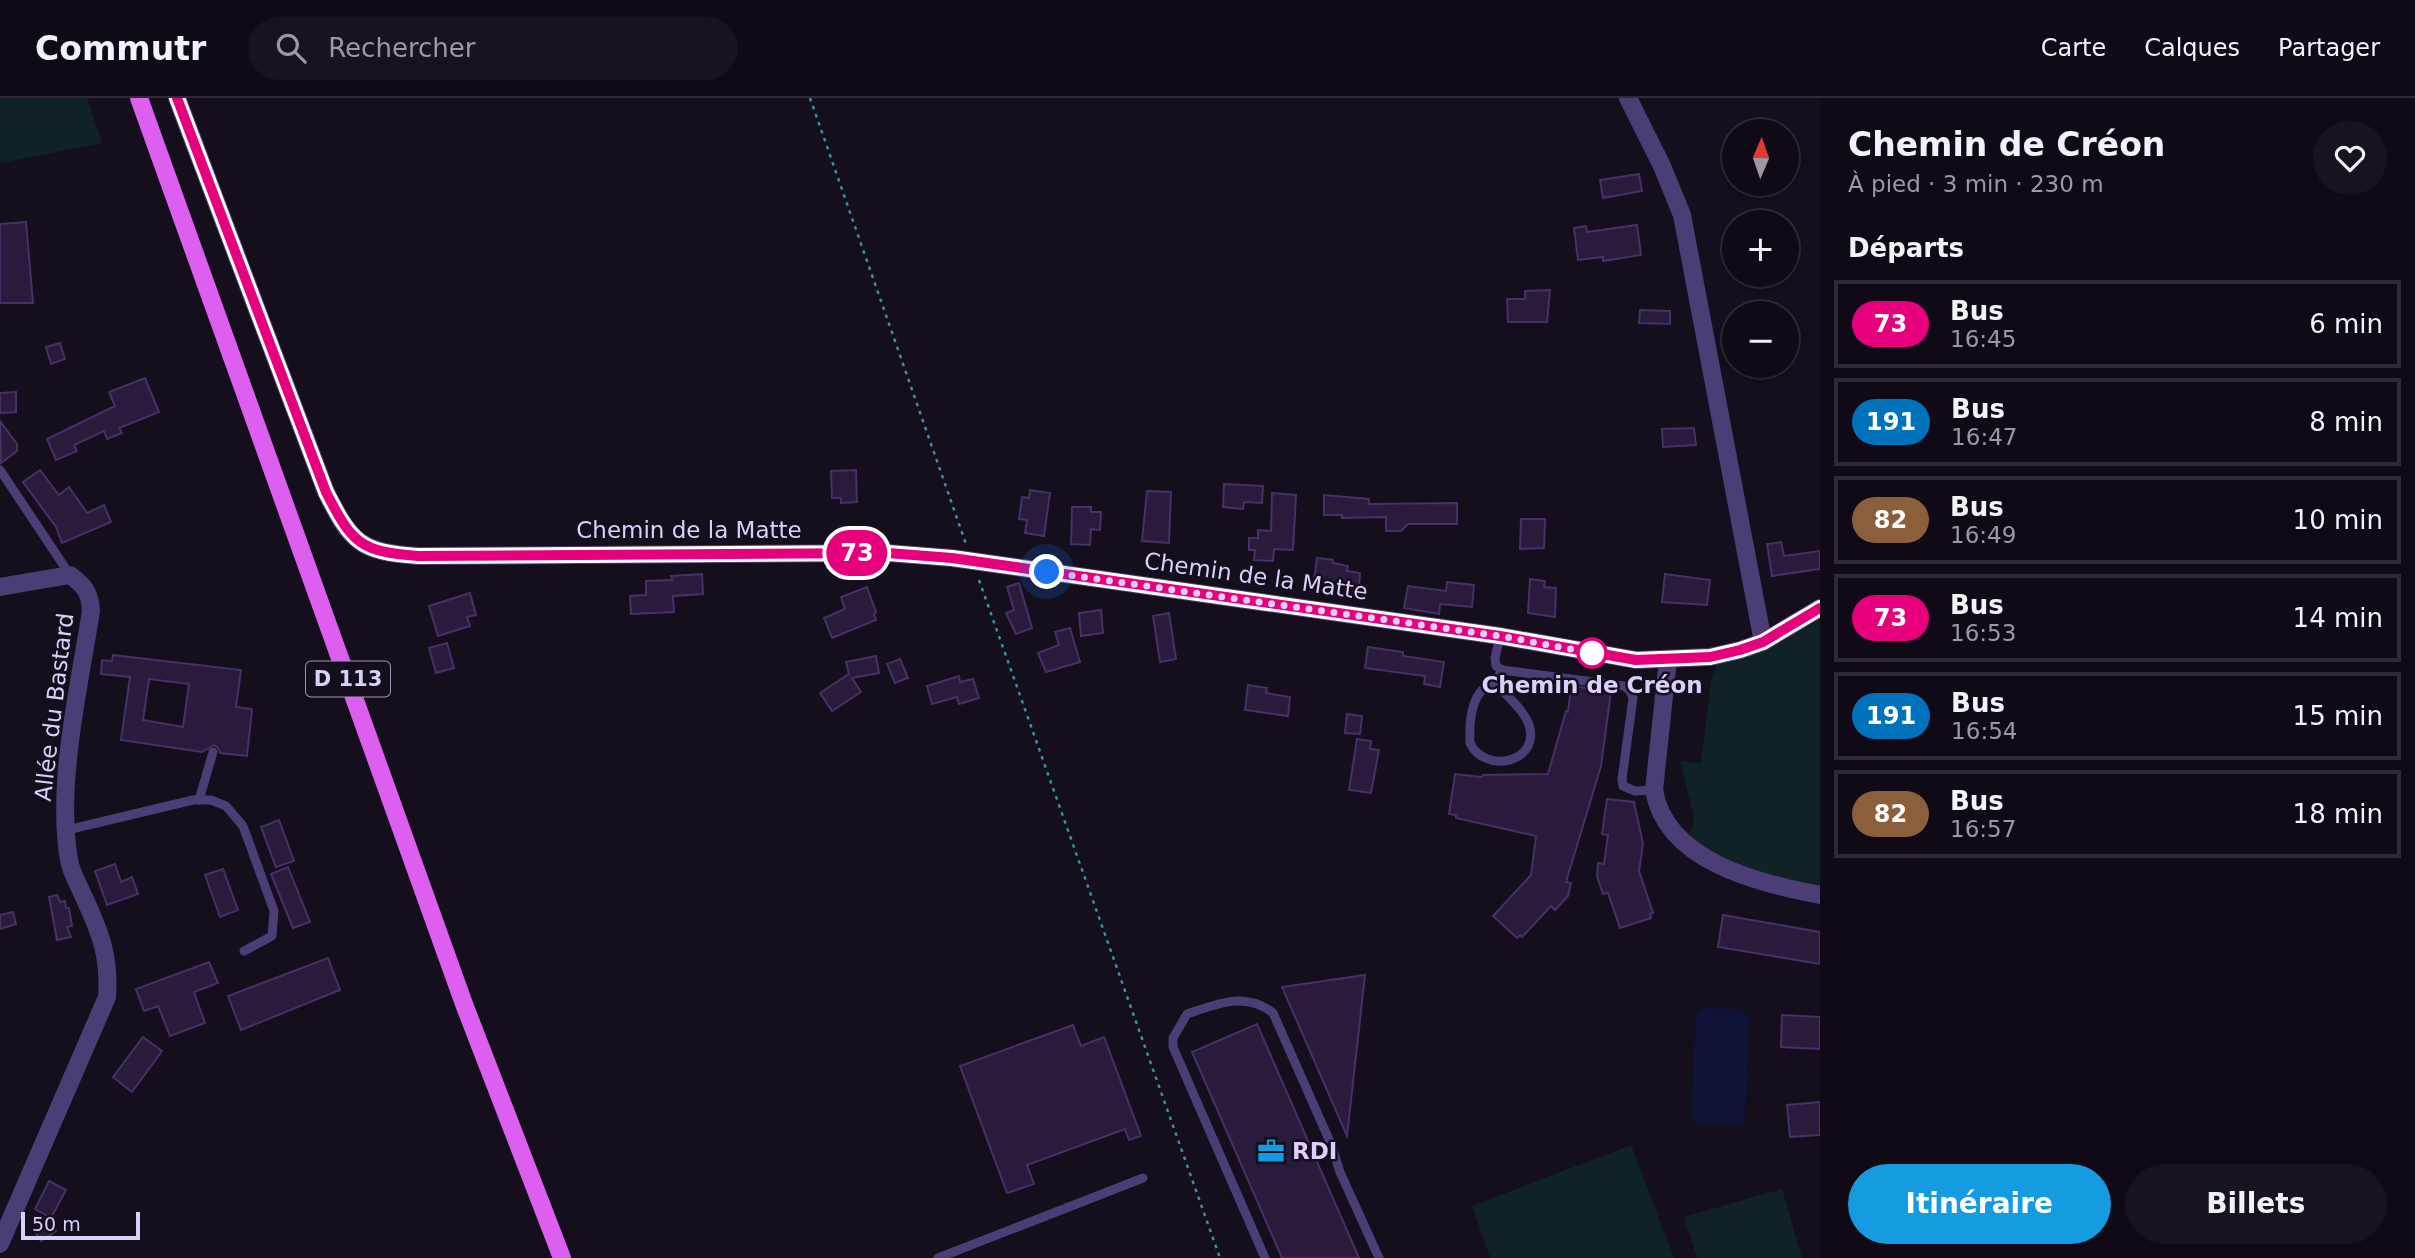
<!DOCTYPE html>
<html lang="fr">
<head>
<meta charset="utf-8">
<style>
  :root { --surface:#0f0a16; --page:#18131f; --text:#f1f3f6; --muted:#9b9aa1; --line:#2f2b35; --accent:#159bdf }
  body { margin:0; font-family:"DejaVu Sans",sans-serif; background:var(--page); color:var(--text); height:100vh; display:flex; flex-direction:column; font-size:26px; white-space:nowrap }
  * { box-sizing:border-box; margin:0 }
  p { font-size:23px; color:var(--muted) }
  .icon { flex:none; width:38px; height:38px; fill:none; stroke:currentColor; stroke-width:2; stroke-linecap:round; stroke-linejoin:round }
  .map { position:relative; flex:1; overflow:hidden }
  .side { display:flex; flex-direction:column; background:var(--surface); width:595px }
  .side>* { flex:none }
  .badge { padding:0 14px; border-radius:23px; font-size:24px; line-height:46px }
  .needle { width:46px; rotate:2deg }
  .tools { position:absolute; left:1722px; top:21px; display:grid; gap:14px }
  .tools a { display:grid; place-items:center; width:77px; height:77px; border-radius:50%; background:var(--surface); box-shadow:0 2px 5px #0004,0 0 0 2px var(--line); font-size:35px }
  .scale { position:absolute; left:21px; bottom:18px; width:119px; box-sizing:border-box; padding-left:7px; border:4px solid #ddcefa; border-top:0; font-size:19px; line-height:24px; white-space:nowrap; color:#ddcefa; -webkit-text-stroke:5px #140e1d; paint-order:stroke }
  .you { position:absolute; width:35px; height:35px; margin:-18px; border:5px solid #fff; border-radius:50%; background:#1a73e8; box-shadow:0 0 0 10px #1a73e833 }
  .map>.badge { position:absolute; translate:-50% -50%; box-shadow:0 0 0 4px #fff }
  h2 { padding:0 28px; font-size:26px; line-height:63px }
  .round { display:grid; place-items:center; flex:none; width:74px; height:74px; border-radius:37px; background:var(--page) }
  .summary { display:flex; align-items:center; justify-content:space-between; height:119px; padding:0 28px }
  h1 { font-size:33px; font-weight:700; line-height:52px }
  .primary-button { display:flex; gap:14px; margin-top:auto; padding:14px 28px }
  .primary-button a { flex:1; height:80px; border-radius:42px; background:var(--accent); color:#fff; font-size:28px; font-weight:700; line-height:80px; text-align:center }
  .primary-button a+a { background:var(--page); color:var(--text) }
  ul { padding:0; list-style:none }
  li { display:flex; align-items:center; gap:21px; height:88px; margin:0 14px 10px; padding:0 14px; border:4px solid var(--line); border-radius:0px }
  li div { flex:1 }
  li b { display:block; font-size:26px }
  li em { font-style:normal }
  li .badge { min-width:77px; font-weight:700; text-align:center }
  header { display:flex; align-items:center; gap:42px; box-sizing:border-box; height:98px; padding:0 35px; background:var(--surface); border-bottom:2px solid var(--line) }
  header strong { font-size:33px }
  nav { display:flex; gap:38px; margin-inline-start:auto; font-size:24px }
  .search { width:490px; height:63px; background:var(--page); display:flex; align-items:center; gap:18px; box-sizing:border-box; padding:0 24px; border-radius:38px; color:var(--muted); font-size:26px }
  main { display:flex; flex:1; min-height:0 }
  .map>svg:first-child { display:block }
  .green { fill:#112226 }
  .water { fill:#0d1236 }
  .building { fill:#2a1b3c; stroke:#473066; stroke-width:2; fill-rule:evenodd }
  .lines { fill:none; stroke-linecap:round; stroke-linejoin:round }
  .path { stroke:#3891a4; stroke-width:2.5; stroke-dasharray:3.5 5; stroke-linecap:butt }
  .service { stroke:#4d3d77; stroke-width:9 }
  .minor { stroke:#4d3d77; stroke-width:18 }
  .primary { stroke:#dc5ff0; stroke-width:18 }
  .line-casing { stroke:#fff; stroke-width:16 }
  .line { stroke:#e6007e; stroke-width:10 }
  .walk { stroke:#ddcefa; stroke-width:7; stroke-dasharray:0 12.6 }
  .stop-dot { fill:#fff; stroke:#e6007e; stroke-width:3.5 }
  .labels { text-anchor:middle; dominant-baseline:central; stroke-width:5; stroke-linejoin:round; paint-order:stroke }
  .shield { fill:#140e1d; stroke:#a194b8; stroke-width:2 }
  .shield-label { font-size:21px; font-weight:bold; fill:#ddcefa }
  .street-label { font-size:23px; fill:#ddcefa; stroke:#140e1d }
  .stop-label { font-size:23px; font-weight:bold; fill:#ddcefa; stroke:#140e1d }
  .poi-label { font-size:23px; font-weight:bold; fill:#ddcefa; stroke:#140e1d; text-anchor:start }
</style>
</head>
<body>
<header>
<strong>Commutr</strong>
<div class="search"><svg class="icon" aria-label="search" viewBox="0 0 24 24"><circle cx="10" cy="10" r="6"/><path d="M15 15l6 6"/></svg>Rechercher</div>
<nav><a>Carte</a><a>Calques</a><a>Partager</a></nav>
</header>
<main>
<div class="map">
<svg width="1820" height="1160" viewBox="0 0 1820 1160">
  <rect width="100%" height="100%" fill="#140e1d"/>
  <g class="green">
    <polygon points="0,0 87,0 102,45 0,65"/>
    <polygon points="1820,521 1820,792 1733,771 1673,731 1688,735 1693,729 1694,720 1680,663 1701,665 1711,584 1716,566 1765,553"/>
    <polygon points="1631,1047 1674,1160 1490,1160 1472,1108"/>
    <polygon points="1782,1091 1802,1160 1697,1160 1684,1119"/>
  </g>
  <polygon class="water" points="1702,910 1739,911 1749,919 1745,1027 1700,1026 1694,1020 1692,1009 1695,918"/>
  <g class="building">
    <polygon points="1639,76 1642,93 1603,100 1600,82"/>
    <polygon points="26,124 33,205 0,205 0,126"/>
    <polygon points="1637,127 1641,157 1603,163 1603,159 1578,162 1574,130 1586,128 1587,134"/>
    <polygon points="1550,192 1547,224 1508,224 1507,201 1525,201 1525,193"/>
    <polygon points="1640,212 1670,213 1670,226 1639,225"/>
    <polygon points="60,245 65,261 51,266 46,249"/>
    <polygon points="145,280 159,314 119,330 122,335 107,341 104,333 74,347 77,353 56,362 47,341 115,308 109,294"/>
    <polygon points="16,294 16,314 0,315 0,295"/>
    <polygon points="0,323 17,346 17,353 1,365"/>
    <polygon points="1694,330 1696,347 1663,349 1662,331"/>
    <polygon points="40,372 59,397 69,389 87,415 104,407 111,424 62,445 56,429 23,384"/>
    <polygon points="856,372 857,404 841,405 841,400 832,400 831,373"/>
    <polygon points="1224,386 1263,388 1262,405 1244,404 1243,411 1223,409"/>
    <polygon points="1030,392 1050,395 1044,438 1025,435 1027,422 1019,421 1022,399 1029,400"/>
    <polygon points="1147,393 1171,394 1169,445 1142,443"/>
    <polygon points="1272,395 1296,397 1293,452 1274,451 1273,463 1254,462 1255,452 1249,452 1249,440 1258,440 1258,432 1271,433"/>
    <polygon points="1324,397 1369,401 1369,406 1457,405 1457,426 1408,426 1401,433 1386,433 1386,419 1342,420 1342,417 1324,417"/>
    <polygon points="1072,409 1091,409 1091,414 1101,414 1100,432 1091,431 1090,447 1071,446"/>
    <polygon points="1521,421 1545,421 1544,450 1520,451"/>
    <polygon points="1781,444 1784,458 1820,453 1820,471 1772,478 1767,446"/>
    <polygon points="1317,460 1333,462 1333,465 1348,468 1347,473 1360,475 1359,490 1314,482"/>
    <polygon points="702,476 703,496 673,498 674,514 631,516 630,498 646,497 646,483 672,482 671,478"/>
    <polygon points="1665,476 1710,482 1707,507 1662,504"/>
    <polygon points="1530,481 1545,483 1544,489 1556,490 1555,519 1528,515"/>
    <polygon points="1447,484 1474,487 1472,509 1440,506 1439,516 1404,510 1408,488 1446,493"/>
    <polygon points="1019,485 1032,530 1016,536 1006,515 1014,512 1007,489"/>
    <polygon points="867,489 876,514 874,516 876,522 832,540 824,520 845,511 841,499"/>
    <polygon points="470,495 476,517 467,519 470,528 438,538 429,508"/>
    <polygon points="1101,512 1103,535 1081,538 1079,515"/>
    <polygon points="1169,515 1176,561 1160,564 1153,518"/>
    <polygon points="1070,530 1080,564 1046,574 1038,555 1059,547 1055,534"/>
    <polygon points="447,545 454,570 436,575 429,550"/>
    <polygon points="1368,549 1403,554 1403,558 1444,564 1440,589 1424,586 1425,578 1365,570"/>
    <path d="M113,557L241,572L236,609L252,611L247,658L220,655L218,650L214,647L202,654L121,642L130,579L101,576L102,562L112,563ZM149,581L189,586L183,629L143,622Z"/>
    <polygon points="876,558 879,575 852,580 861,594 832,613 820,595 849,576 846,564"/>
    <polygon points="900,561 908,580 895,585 887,566"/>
    <polygon points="959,578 960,584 973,581 979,600 959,606 957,599 932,606 927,588"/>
    <polygon points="1248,587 1267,590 1266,595 1290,599 1288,618 1245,612"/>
    <polygon points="1571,588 1611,593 1601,668 1566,784 1571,785 1568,798 1555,812 1551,808 1522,839 1520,837 1517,840 1493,818 1531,777 1536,738 1456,720 1456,717 1449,716 1455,676 1482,679 1483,677 1548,676 1566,613 1568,614"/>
    <polygon points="1347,616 1362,618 1360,636 1345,635"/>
    <polygon points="1357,641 1371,643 1370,651 1379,652 1371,695 1349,692"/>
    <polygon points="1607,701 1634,704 1643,746 1639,773 1653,815 1650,816 1651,820 1620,830 1608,795 1603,796 1597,778 1598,765 1604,766 1608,737 1602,736"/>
    <polygon points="279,722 294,763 276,769 261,729"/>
    <polygon points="115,766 121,784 132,779 138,796 107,807 95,773"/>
    <polygon points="288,769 310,824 293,830 271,776"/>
    <polygon points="223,771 238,812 220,819 205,777"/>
    <polygon points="57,797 60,804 65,803 66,810 69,810 72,828 67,829 71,839 57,842 49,799"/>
    <polygon points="13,814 16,826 0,831 0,817"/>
    <polygon points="1723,817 1820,834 1820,866 1718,849"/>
    <polygon points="328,860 340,892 241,932 228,898"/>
    <polygon points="209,864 218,885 194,894 205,925 170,938 158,908 144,913 136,891"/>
    <polygon points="1365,877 1347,1038 1282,889"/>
    <polygon points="1782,917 1820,919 1820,951 1781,949"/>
    <polygon points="1257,926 1359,1160 1282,1160 1192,954"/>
    <polygon points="1073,927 1081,948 1104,939 1141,1038 1129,1042 1125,1031 1027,1067 1034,1086 1007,1095 960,968"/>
    <polygon points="143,939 162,953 132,994 113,979"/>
    <polygon points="1820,1004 1820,1037 1790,1039 1787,1007"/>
    <polygon points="49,1083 66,1092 51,1120 35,1111"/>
    <polygon points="50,1122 56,1133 41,1143 34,1132"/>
  </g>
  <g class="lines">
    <g class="path">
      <polyline points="810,0 966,446"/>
      <polyline points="979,482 1220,1160"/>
    </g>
    <g class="service">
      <polyline points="0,372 70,477"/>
      <polyline points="1502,572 1624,588 1630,593 1633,600 1622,681 1623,688 1635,693 1654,692"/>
      <path d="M1495,585C1506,597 1524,612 1529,627C1541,664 1485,677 1470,645C1469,624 1471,590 1495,585L1502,572L1496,568L1495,560L1500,538"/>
      <polyline points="199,702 213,654"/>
      <polyline points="67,732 193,702 211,702 226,708 243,728 274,813 272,838 244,853"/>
      <polyline points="938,1160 1143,1080"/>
      <path d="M1265,1160L1173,949V940L1187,916C1217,906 1246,893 1273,915L1331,1046L1340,1074L1379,1160"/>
    </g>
    <g class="minor">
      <path d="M177,0L326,394C351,445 361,454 418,458L888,455L952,460L1500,538L1636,562L1710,559L1740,552L1763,544L1820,510"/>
      <polyline points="1628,0 1662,68 1682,117 1763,544"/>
      <path d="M0,489L70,477C85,488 90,495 91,513C79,590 56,686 69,762C71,774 78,786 83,797C100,834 110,857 107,899L0,1146"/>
      <path d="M1668,561L1654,692C1666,764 1759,785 1820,797"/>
    </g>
    <polyline class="primary" points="139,0 464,906 562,1160"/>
  </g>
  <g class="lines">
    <defs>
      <path id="line" d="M177,0L326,394C352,445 360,454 418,458L888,455L952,460L1500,538L1636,562L1710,559L1740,552L1763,544L1820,510"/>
    </defs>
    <use href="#line" class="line-casing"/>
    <use href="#line" class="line"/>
    <polyline class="walk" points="1047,474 1500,538 1592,555"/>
  </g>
  <defs>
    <symbol id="office-bare" viewBox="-9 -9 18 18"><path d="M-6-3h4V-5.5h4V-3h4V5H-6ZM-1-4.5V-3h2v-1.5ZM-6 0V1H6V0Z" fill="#159bdf" stroke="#140e1d" stroke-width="2.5" paint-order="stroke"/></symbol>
  </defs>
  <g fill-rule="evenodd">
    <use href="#office-bare" x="1252" y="1034" width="38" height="38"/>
  </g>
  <circle class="stop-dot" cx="1592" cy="555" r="14"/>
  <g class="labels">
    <rect class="shield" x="306" y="563.5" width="84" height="35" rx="5"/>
    <g class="shield-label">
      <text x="348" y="581">D 113</text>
    </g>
    <g class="street-label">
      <text x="689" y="432">Chemin de la Matte</text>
      <text transform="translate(1256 478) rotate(8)">Chemin de la Matte</text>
      <text transform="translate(54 609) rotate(-83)">Allée du Bastard</text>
    </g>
    <g class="stop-label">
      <text x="1592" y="587">Chemin de Créon</text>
    </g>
    <g class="poi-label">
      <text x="1292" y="1053">RDI</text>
    </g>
  </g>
</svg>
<div class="tools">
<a><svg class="needle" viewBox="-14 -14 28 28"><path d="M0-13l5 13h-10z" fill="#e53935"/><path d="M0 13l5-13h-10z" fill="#9b9aa1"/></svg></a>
<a>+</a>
<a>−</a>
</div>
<div class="scale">50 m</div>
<div class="you" style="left:1047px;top:474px"></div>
<b class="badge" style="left:857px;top:455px;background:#e6007e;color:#fff">73</b>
</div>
<section class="side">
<div class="summary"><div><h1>Chemin de Créon</h1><p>À pied · 3 min · 230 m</p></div><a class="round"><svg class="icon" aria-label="heart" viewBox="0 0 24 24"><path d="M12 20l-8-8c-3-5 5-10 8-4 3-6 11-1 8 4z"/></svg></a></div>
<h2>Départs</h2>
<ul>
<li><span class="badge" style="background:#e6007e;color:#fff">73</span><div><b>Bus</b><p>16:45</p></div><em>6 min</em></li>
<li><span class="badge" style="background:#0072bc;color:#fff">191</span><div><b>Bus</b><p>16:47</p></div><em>8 min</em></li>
<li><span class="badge" style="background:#8b5e3c;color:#fff">82</span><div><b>Bus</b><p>16:49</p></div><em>10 min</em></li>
<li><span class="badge" style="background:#e6007e;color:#fff">73</span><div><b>Bus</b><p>16:53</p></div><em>14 min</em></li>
<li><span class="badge" style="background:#0072bc;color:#fff">191</span><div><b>Bus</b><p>16:54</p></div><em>15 min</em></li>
<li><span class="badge" style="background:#8b5e3c;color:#fff">82</span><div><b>Bus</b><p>16:57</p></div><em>18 min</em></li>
</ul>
<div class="primary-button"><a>Itinéraire</a><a>Billets</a></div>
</section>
</main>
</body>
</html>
